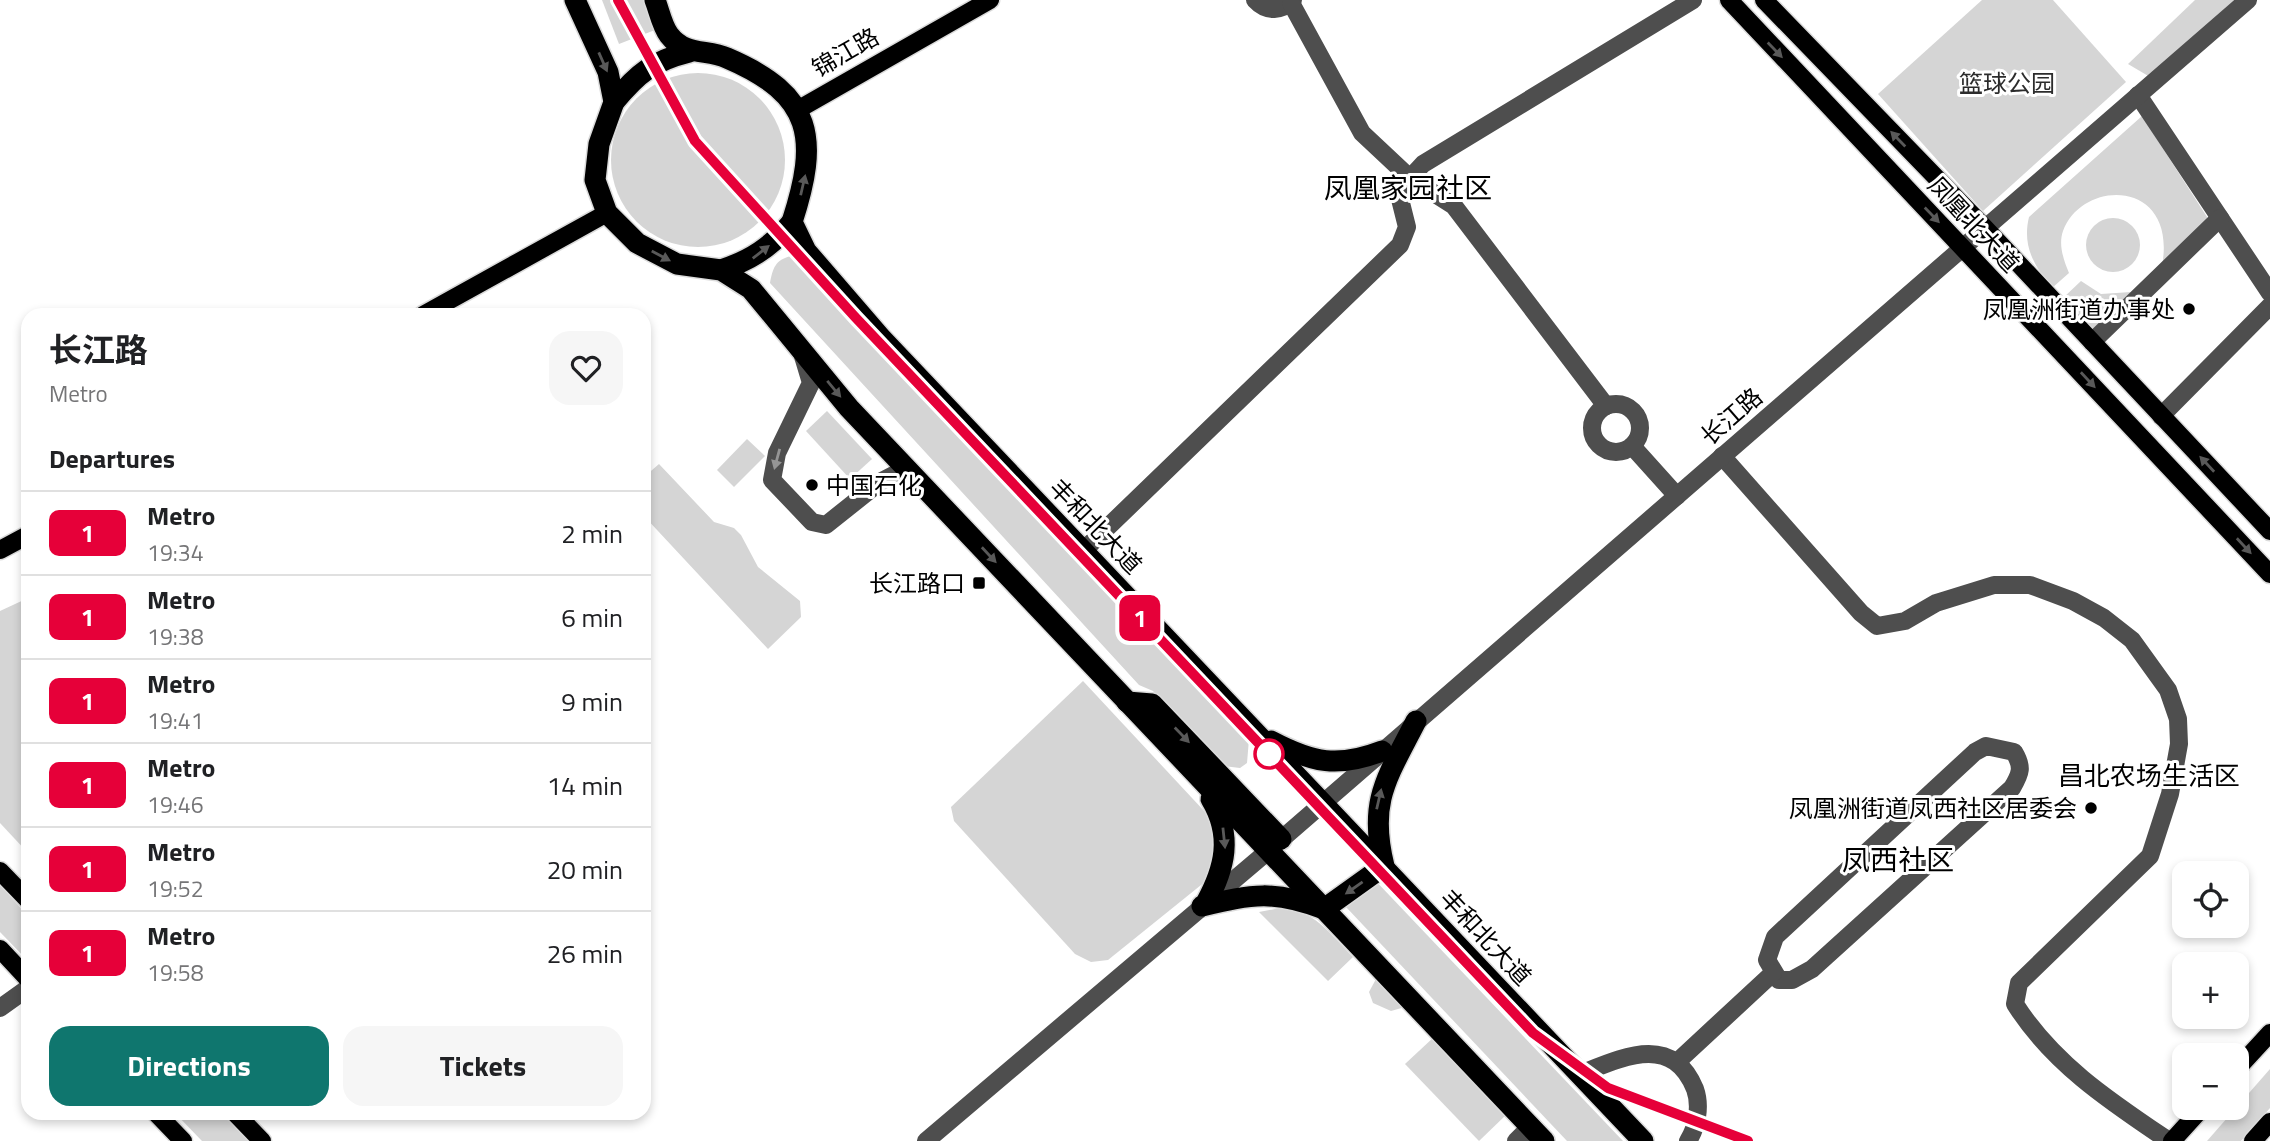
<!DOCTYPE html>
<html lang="en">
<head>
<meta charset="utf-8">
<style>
  :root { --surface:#fff; --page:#f6f6f6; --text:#202124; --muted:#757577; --line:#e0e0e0; --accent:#0f766e }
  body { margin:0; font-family:"Titillium Web","Noto Sans SC",sans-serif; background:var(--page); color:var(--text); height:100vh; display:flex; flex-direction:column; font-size:26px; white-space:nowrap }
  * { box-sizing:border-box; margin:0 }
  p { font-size:23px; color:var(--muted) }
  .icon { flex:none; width:38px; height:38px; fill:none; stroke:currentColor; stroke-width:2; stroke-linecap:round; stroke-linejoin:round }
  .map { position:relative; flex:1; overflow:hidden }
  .sheet { position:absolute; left:21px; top:308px; width:630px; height:812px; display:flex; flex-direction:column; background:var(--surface); border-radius:21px; box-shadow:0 4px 10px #0003 }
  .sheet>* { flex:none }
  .badge { padding:0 14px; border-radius:10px; font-size:24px; line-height:46px }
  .buttons { position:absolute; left:2172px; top:861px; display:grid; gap:14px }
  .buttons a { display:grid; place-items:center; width:77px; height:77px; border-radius:14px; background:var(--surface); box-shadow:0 4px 10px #0003; font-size:35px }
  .map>.badge { position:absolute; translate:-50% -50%; box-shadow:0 0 0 4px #fff }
  h2 { padding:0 28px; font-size:26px; line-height:63px }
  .round { display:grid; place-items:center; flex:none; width:74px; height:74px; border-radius:21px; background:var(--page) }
  .head { display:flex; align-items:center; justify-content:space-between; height:119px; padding:0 28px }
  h1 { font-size:33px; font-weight:700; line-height:52px }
  .primary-button { display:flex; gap:14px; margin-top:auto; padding:14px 28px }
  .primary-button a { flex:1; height:80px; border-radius:21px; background:var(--accent); color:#fff; font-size:28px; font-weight:700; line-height:80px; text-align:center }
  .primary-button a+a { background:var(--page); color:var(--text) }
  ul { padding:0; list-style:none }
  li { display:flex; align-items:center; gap:21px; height:84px; padding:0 28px; border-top:2px solid var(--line) }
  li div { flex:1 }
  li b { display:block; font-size:26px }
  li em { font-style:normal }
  li .badge { min-width:77px; font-weight:700; text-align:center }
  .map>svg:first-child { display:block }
  .green { fill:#d5d5d5 }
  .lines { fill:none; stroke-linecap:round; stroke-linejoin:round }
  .major-casing { stroke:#dbdbdb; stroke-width:21 }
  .highway-casing { stroke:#dbdbdb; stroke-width:24 }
  .minor { stroke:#4e4e4e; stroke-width:18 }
  .major { stroke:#000; stroke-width:18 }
  .highway { stroke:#000; stroke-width:21 }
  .oneway { fill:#595959 }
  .oneway2 { fill:#959595 }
  .line-casing { stroke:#fff; stroke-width:16 }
  .line { stroke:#e60039; stroke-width:10 }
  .poi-dot { fill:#000; stroke:#fff; stroke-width:2.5 }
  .stop-dot { fill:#fff; stroke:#e60039; stroke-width:3.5 }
  .labels { text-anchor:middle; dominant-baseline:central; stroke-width:6; stroke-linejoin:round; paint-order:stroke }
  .street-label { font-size:24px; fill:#000; stroke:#fff }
  .park-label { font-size:24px; fill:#2c2c2c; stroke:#fff }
  .poi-label { font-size:24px; fill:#000; stroke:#fff; text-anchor:end }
  .neighbourhood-label { font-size:26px; fill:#000; stroke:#fff }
  .quarter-label { font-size:28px; fill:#000; stroke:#fff }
</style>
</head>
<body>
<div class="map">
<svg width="2270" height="1141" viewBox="0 0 2270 1141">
  <rect width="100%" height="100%" fill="#fff"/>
  <g class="green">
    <polygon points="602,0 643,0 655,30 619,44"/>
    <polygon points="1982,0 2053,0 2126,82 1983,211 1878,94"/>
    <polygon points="2195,0 2235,0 2150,77 2128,64"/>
    <circle cx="698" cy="160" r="87"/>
    <path d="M2142,116L2209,220L2162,266C2178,179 2083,178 2063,231C2058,245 2064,261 2069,273L2052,288C2034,266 2022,246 2029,217Z"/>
    <circle cx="2113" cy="245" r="27"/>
    <path d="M791,256L1249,739L1247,763L1240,768L1215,765L1153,691L1139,685L770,283C773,268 775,260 791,256Z"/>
    <polygon points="2081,281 2101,294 2131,292 2091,331 2062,299"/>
    <polygon points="827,411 872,459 850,479 806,431"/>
    <polygon points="747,439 765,456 734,487 717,470"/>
    <polygon points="659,464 714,522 734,528 741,535 758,567 800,601 801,617 768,649 644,516 644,477"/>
    <polygon points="28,598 28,853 0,823 0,611"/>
    <polygon points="1083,681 1206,813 1212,828 1213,852 1206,881 1108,960 1091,962 1075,954 954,821 951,807"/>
    <polygon points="1371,876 1623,1141 1567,1141 1346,907 1345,899"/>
    <polygon points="0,885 28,916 28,961 0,932"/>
    <path d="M1280,908C1313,908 1331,935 1353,957L1328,981L1259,912Z"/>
    <polygon points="1376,979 1405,1007 1391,1011 1373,1003 1369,992"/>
    <polygon points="1434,1037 1507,1114 1479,1141 1405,1064"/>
    <polygon points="2270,1069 2270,1108 2241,1141 2207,1141"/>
    <polygon points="175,1113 221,1113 249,1141 202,1141"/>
  </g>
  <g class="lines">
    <defs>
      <g id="major">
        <polyline points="1729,0 2270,574"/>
        <polyline points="1764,0 1985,228 2270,531"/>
        <polyline points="799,109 990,0"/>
        <polyline points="423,315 607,213"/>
        <polyline points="0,550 28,535"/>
        <polyline points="0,871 28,900"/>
        <polyline points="0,949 28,979"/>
        <polyline points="2236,1070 2270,1033"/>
        <polyline points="156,1113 183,1141"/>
        <polyline points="235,1113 262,1141"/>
        <polyline points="2172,1141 2202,1108"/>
        <polyline points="2253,1141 2270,1122"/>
      </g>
      <g id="highway">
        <polyline points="575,0 608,72 614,102 599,144 595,180 607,213 637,243 677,264 721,270 751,289 849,408 1544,1141"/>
        <path d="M655,0C659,10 662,26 669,35C685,56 706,49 727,58C814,95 819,139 792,222L806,251L882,339L1643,1141"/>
        <path d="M614,102C638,73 653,61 689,52"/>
        <path d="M721,270C751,260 771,247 792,222"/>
        <polyline points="1127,702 1152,704 1281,839"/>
        <path d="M1271,741C1313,763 1338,768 1382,751"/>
        <path d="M1206,903C1225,868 1233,836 1211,799"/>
        <path d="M1202,906C1253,894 1274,890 1324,909L1384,866C1368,801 1387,778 1416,721"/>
      </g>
    </defs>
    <use href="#major" class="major-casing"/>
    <use href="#highway" class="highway-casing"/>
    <g class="minor">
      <path d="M1255,0C1267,13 1282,11 1293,0"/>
      <polyline points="1291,3 1362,133 1410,178 1454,206 1606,406"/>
      <polyline points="2138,95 2270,293"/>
      <polyline points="2092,342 2220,218"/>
      <polyline points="802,353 811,383 777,453 772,480 812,522 826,525 880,482 907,468"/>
      <circle cx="1616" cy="428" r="24"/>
      <polyline points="2161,416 2270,306"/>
      <polyline points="1632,446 1677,496"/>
      <path d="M1722,456L1861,613L1877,626L1905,621L1936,603L1994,585H2030L2073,601L2104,618L2132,640L2168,690L2178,719L2179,744L2170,794L2150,856L2019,983L2015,1004C2053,1064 2111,1102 2169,1141"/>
      <polyline points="1083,551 1400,245 1407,227 1398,191 1423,164 1693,0"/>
      <path d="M1986,746L2014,752C2023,767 2021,773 2012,788L1812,969L1792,980H1779L1767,960L1775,937L1975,752Z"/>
      <polyline points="0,1008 28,988"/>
      <polyline points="1677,1062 1773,973"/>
      <path d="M1580,1074C1623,1057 1672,1033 1695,1089C1701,1106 1697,1127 1688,1141"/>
      <polyline points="926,1141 1268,851 2248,0"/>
      <polyline points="1516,1141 1530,1127"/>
    </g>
    <use href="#major" class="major"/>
    <use href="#highway" class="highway"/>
  </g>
  <defs><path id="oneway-solid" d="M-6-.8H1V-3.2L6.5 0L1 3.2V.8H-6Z" transform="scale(1.75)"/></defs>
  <g class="oneway">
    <use href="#oneway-solid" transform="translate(1775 50) rotate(46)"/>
    <use href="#oneway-solid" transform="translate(603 62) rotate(66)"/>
    <use href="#oneway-solid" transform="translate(1898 139) rotate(-134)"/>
    <use href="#oneway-solid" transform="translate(803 185) rotate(-77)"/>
    <use href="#oneway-solid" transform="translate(1932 215) rotate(46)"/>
    <use href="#oneway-solid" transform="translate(761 252) rotate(-38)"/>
    <use href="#oneway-solid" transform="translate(661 256) rotate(28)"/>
    <use href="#oneway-solid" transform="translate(2088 380) rotate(47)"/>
    <use href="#oneway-solid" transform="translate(834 389) rotate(50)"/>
    <use href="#oneway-solid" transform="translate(2207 464) rotate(-133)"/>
    <use href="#oneway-solid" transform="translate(2244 546) rotate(47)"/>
    <use href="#oneway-solid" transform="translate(989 555) rotate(47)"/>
    <use href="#oneway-solid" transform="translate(1182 735) rotate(46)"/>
    <use href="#oneway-solid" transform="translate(1379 799) rotate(-77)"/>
    <use href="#oneway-solid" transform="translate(1224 838) rotate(84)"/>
    <use href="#oneway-solid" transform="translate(1354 888) rotate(145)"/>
  </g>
  <use class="oneway2" href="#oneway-solid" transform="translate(777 459) rotate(105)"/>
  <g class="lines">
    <defs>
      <polyline id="line" points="618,0 695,141 856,318 1533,1033 1608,1088 1748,1141"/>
    </defs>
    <use href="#line" class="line-casing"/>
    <use href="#line" class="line"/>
  </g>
  <g class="poi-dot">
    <circle cx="2189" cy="309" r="7"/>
    <circle cx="812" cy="485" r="7"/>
    <rect x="972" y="576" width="14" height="14" rx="3.5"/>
    <circle cx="2091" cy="808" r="7"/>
  </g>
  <circle class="stop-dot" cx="1269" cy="754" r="14"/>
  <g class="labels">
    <g class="street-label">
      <text transform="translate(845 52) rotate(-30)">锦江路</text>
      <text transform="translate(1974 224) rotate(47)">凤凰北大道</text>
      <text transform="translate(1731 416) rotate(-41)">长江路</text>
      <text transform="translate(1096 526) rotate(46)">丰和北大道</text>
      <text transform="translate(1486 937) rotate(47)">丰和北大道</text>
    </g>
    <g class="park-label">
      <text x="2007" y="83">篮球公园</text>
    </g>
    <g class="poi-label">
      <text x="2175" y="309">凤凰洲街道办事处</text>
      <text x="826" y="485" text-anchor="start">中国石化</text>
      <text x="965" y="583">长江路口</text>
      <text x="2077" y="808">凤凰洲街道凤西社区居委会</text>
    </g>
    <g class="neighbourhood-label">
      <text x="2149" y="775">昌北农场生活区</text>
    </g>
    <g class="quarter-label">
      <text x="1408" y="187">凤凰家园社区</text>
      <text x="1898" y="859">凤西社区</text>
    </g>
  </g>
</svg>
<div class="buttons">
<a><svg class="icon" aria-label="locate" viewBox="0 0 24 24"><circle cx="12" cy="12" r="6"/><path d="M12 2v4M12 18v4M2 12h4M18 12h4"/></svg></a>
<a>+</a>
<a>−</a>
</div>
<b class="badge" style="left:1140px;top:618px;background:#e60039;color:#fff">1</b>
<section class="sheet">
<div class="head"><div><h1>长江路</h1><p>Metro</p></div><a class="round"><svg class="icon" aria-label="heart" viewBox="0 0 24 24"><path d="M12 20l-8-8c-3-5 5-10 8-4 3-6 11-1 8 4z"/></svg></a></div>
<h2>Departures</h2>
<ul>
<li><span class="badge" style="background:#e60039;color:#fff">1</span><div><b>Metro</b><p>19:34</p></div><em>2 min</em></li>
<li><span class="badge" style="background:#e60039;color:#fff">1</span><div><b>Metro</b><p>19:38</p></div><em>6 min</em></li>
<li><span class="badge" style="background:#e60039;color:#fff">1</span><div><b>Metro</b><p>19:41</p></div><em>9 min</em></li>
<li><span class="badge" style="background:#e60039;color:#fff">1</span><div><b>Metro</b><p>19:46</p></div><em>14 min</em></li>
<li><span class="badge" style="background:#e60039;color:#fff">1</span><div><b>Metro</b><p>19:52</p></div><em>20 min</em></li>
<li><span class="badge" style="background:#e60039;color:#fff">1</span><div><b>Metro</b><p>19:58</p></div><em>26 min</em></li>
</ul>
<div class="primary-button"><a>Directions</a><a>Tickets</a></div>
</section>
</div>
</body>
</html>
